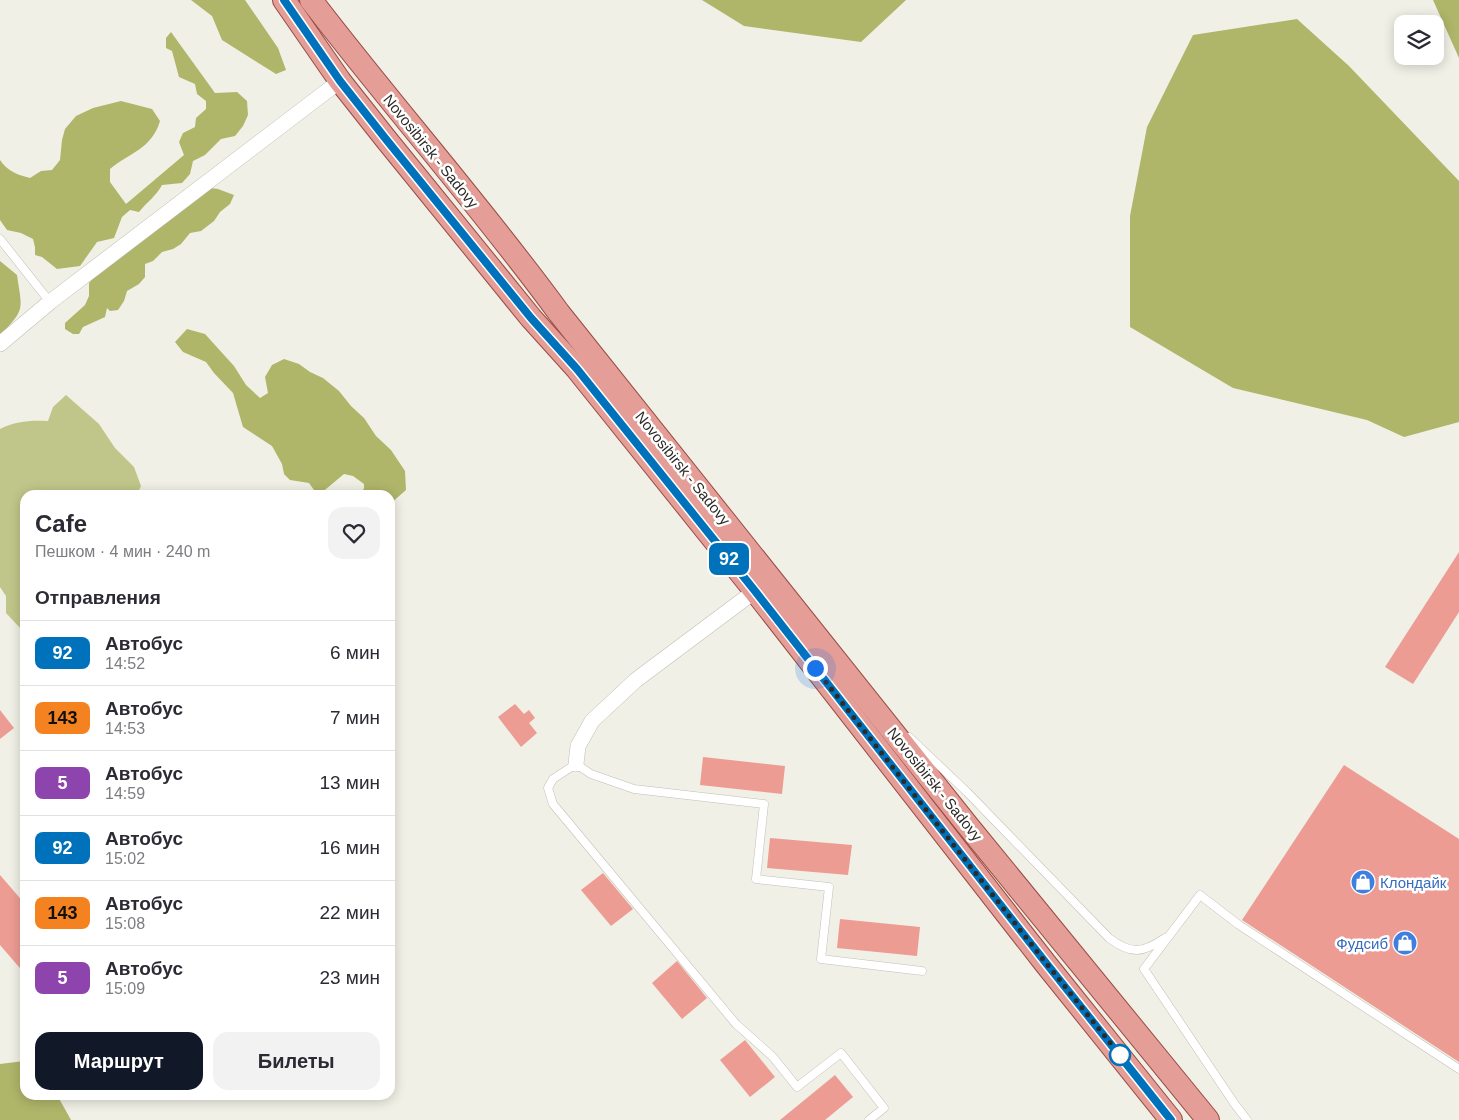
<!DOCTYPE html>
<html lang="ru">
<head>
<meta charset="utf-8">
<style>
  :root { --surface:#fff; --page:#f2f2f3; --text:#2b2b33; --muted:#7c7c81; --line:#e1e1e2; --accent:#111827 }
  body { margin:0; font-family:Arial,sans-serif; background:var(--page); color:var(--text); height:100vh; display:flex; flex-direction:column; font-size:19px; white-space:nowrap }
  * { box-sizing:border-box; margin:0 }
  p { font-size:16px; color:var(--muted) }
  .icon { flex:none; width:28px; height:28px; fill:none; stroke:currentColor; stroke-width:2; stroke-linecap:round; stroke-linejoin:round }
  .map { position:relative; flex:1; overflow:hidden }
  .sheet { position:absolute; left:20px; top:490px; width:375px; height:610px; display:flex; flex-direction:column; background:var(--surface); border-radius:15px; box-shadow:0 2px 12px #0003 }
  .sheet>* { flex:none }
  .badge { padding:0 10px; border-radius:8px; font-size:18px; line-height:32px }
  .controls { position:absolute; left:1394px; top:15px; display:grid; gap:10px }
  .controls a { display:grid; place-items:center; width:50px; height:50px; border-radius:10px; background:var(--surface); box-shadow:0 2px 12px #0003; font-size:25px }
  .you { position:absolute; width:25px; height:25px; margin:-12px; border:4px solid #fff; border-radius:50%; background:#1a73e8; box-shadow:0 0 0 8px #1a73e833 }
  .map>.badge { position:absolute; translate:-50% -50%; box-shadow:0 0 0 2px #fff }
  h2 { padding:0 15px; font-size:19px; line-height:45px }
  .round { display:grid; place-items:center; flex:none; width:52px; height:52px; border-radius:15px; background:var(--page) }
  .headline { display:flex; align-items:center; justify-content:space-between; height:85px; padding:0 15px }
  h1 { font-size:24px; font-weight:800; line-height:38px }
  .button { display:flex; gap:10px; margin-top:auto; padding:10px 15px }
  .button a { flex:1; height:58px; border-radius:15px; background:var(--accent); color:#fff; font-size:20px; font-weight:800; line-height:58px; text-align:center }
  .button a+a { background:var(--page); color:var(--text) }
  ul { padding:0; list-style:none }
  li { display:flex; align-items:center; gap:15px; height:65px; padding:0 15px; border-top:1px solid var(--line) }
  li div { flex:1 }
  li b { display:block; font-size:19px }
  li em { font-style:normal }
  li .badge { min-width:55px; font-weight:700; text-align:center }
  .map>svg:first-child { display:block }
  .green { fill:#c0c689 }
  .forest { fill:#afb569 }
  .building { fill:#ed9c93 }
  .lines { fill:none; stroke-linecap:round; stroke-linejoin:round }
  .lane-casing { stroke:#c0bfb5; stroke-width:9 }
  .street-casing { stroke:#c0bfb5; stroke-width:16 }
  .primary-casing { stroke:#984c43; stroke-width:24 }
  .lane { stroke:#fff; stroke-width:8 }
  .street { stroke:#fff; stroke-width:15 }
  .primary { stroke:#e49e97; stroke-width:22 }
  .line-casing { stroke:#fff; stroke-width:11 }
  .line { stroke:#0072bc; stroke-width:8 }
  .walk { stroke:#2c2b27; stroke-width:5; stroke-dasharray:0 9 }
  .stop-dot { fill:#fff; stroke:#0072bc; stroke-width:2.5 }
  .labels { text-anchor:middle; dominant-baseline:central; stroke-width:5; stroke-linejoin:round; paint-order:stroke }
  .street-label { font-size:15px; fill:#2c2b27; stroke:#fff }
  .shop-label { font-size:15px; fill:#366cbe; stroke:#fff; text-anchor:start }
</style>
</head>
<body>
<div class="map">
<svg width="1459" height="1120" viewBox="0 0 1459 1120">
  <rect width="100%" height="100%" fill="#f1f0e6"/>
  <path class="green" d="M66,395L99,424L115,448L134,467L141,486L137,495H25V638L21,629L6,613V596L0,587V429C16,421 31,420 48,421L53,407Z"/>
  <g class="forest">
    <polygon points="191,0 245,0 278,48 286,70 276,74 222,40 212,16"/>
    <polygon points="702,0 906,0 861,42 744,26"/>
    <polygon points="1433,0 1459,0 1459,58"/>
    <polygon points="1297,19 1349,66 1459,181 1459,422 1404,437 1367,420 1233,388 1130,327 1130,216 1147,127 1193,35"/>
    <path d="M171,32L215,93L237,92L247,101L248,115L243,126L235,136L221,139L205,155L193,161L190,174L182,183L162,185C156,196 147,202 139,212L130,210L122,217L114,238L97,242L80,266L57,269L42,257L35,255V247L33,239L21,233L7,230L0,220V160C7,171 18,175 30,178L41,171L52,170L60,160L62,140L65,129L76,116L93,108L121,101L152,109L160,121C151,150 130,152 110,169V182L126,204L184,155L179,142L183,133L195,127L196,118L206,109V101L197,94L195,84L179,77L172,51L166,48V38Z"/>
    <polygon points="203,187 218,189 234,195 230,204 220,212 214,221 201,231 190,233 181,244 173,249 162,252 153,261 145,264 145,277 139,284 127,291 124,301 118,310 110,311 107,308 105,317 83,327 79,334 73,334 65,329 65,323 85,305 89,296 89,283 96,274"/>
    <path d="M0,261L17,275C22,310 26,309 0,335Z"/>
    <polygon points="187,329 205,334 234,366 246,385 260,398 268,393 265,377 272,365 284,359 299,364 310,372 323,378 339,391 351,406 364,418 376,436 391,450 405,471 406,490 390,504 390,495 355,495 364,489 364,484 353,476 344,474 320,494 314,490 309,483 290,480 284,474 282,464 272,446 243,427 233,393 214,373 206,362 183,352 175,342"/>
    <polygon points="24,1061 25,1095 57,1095 71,1120 0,1120 0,1064"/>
  </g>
  <g class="building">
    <polygon points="1459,552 1459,612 1413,684 1385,667"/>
    <polygon points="515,704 524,714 529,710 535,718 529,723 537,733 521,747 498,717"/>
    <polygon points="0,710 14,728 0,739"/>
    <polygon points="703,757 785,766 782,794 700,785"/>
    <polygon points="1344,765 1459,839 1459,1062 1242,920"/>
    <polygon points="770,838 852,845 848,875 767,868"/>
    <polygon points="603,873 633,909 611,926 581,890"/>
    <polygon points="0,875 25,904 25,974 0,945"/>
    <polygon points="840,919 920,927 917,956 837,948"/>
    <polygon points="677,961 707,998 682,1019 652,983"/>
    <polygon points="745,1040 775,1077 750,1097 720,1060"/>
    <polygon points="835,1075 853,1097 825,1120 780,1120"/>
  </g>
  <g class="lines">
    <defs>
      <g id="lane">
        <polyline points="0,239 50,302"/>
        <path d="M909,737L967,792L1109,938C1131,955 1143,953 1165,938"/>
        <polyline points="869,1120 884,1108 841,1053 797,1087 773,1057 736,1024 553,804 548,788 553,779 576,764 591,774 634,789 764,804 756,879 829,887 821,959 922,971"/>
        <polyline points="1247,1120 1234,1103 1144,969 1200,895 1239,925 1459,1069"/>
      </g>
      <g id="street">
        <polyline points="0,344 50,302 340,81"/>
        <polyline points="576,764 578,746 592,721 636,680 755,591"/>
      </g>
      <g id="primary">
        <polyline points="284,0 340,81 385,138 531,318 577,369 755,591 1045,963 1171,1120"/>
        <path d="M311,0C392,106 481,206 559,313L968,826L1208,1120"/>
      </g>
    </defs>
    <use href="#lane" class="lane-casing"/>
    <use href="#street" class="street-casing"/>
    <use href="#primary" class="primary-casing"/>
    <use href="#lane" class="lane"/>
    <use href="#street" class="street"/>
    <use href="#primary" class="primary"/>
  </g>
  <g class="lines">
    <defs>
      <polyline id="line" points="284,0 340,81 385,138 531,318 577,369 755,591 1046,963 1171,1120"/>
    </defs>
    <use href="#line" class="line-casing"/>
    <use href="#line" class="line"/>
    <polyline class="walk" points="815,668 1046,963 1120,1055"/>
  </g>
  <defs>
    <symbol id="shop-disc" viewBox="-11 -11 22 22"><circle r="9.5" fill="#3f7fe0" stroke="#fff"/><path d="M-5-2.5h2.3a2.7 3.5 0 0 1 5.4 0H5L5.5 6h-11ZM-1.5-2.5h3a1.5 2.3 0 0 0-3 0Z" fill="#fff"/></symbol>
  </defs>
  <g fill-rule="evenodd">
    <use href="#shop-disc" x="1349" y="868" width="28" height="28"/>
    <use href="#shop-disc" x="1391" y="929" width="28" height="28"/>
  </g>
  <circle class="stop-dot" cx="1120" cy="1055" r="10"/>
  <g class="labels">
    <g class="street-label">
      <text transform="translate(431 151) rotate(51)">Novosibirsk - Sadovy</text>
      <text transform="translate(683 468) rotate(51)">Novosibirsk - Sadovy</text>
      <text transform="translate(935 784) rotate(51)">Novosibirsk - Sadovy</text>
    </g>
    <g class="shop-label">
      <text x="1380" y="882">Клондайк</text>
      <text x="1388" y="943" text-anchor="end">Фудсиб</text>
    </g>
  </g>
</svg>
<div class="controls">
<a><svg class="icon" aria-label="layers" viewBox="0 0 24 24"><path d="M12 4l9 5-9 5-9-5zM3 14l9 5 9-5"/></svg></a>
</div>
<div class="you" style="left:815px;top:668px"></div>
<b class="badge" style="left:729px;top:559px;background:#0072bc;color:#fff">92</b>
<section class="sheet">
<div class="headline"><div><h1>Cafe</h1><p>Пешком · 4 мин · 240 m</p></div><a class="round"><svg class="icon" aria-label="heart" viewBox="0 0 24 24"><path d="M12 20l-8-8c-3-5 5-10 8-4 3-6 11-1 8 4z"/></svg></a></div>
<h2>Отправления</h2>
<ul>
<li><span class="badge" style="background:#0072bc;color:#fff">92</span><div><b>Автобус</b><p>14:52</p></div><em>6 мин</em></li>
<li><span class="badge" style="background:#f58220;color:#111">143</span><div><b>Автобус</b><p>14:53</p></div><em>7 мин</em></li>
<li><span class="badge" style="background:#8e44ad;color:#fff">5</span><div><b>Автобус</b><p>14:59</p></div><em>13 мин</em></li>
<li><span class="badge" style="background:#0072bc;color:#fff">92</span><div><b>Автобус</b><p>15:02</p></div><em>16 мин</em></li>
<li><span class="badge" style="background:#f58220;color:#111">143</span><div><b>Автобус</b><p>15:08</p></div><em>22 мин</em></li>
<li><span class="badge" style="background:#8e44ad;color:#fff">5</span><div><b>Автобус</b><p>15:09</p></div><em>23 мин</em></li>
</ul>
<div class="button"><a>Маршрут</a><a>Билеты</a></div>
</section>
</div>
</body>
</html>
